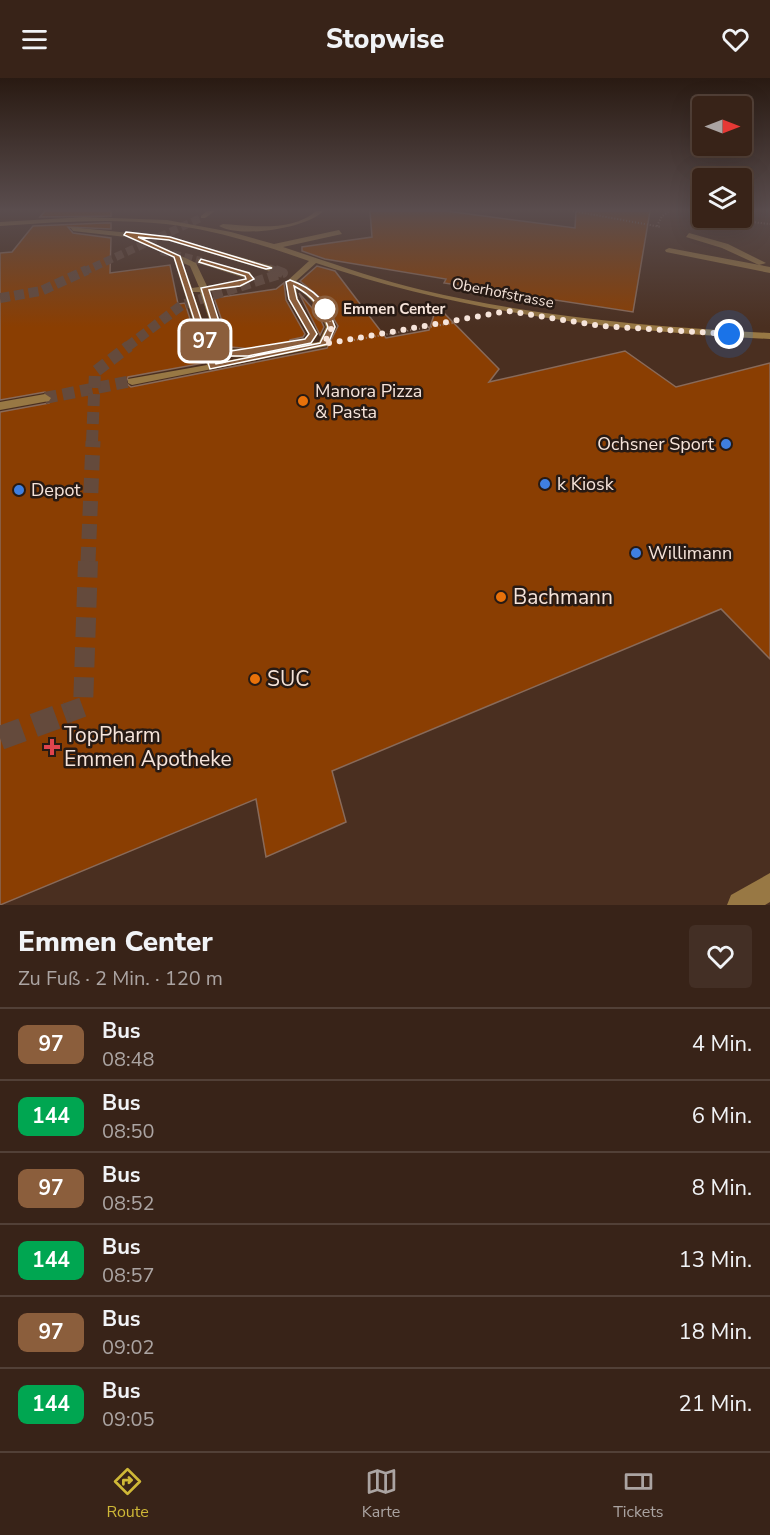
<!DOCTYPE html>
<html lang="de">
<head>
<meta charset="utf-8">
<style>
  :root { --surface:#382318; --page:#432f25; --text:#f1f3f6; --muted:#aba4a2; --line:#524037; --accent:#cfb837 }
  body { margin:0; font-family:"Nunito Sans",sans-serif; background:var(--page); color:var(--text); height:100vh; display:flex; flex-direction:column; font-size:22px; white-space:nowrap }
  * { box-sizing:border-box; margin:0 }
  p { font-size:20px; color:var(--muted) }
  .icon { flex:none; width:33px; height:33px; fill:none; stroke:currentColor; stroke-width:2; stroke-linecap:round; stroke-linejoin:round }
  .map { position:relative; height:827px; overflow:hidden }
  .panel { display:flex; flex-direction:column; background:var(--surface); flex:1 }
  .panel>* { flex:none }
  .badge { padding:0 12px; border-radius:9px; font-size:21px; line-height:39px }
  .needle { width:39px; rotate:90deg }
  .controls { position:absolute; left:692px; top:18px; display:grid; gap:12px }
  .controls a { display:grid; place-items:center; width:60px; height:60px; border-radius:6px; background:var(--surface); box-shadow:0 6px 24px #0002,0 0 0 2px var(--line); font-size:30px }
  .you { position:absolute; width:30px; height:30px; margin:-15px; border:4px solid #fff; border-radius:50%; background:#1a73e8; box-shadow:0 0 0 9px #1a73e833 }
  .map>.badge { position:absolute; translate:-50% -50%; box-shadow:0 0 0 3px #fff }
  .round { display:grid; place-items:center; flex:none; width:63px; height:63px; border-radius:6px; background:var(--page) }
  .head { display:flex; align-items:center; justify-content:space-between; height:102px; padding:0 18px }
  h1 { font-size:28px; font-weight:800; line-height:45px }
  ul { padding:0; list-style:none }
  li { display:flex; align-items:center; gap:18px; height:72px; padding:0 18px; border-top:2px solid var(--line) }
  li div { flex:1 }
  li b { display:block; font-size:22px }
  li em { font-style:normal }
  li .badge { min-width:66px; font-weight:700; text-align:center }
  header { display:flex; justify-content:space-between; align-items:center; height:78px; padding:0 18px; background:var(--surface); font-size:27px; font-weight:800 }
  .dock { display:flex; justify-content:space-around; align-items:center; height:84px; border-top:2px solid var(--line); background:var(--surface); font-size:16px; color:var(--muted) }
  .dock a { display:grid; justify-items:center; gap:3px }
  .dock .on { color:var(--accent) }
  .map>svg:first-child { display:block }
  .building { fill:#8a3e02; stroke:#896a59; stroke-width:1.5 }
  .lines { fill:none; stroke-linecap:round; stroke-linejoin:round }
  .minor-tunnel-far5 { stroke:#644a3c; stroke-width:8; stroke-dasharray:8 4; stroke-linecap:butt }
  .minor-tunnel-far4 { stroke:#644a3c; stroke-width:10; stroke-dasharray:10 4.5; stroke-linecap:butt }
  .minor-tunnel-far3 { stroke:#644a3c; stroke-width:12; stroke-dasharray:12 6; stroke-linecap:butt }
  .minor-tunnel-far2 { stroke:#644a3c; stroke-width:15; stroke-dasharray:15 8; stroke-linecap:butt }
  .minor-tunnel-far1 { stroke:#644a3c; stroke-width:20; stroke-dasharray:20 10; stroke-linecap:butt }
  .minor-tunnel { stroke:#644a3c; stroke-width:24; stroke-dasharray:24 12; stroke-linecap:butt }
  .path { stroke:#937c6f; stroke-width:2; stroke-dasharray:1 2; stroke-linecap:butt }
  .minor { fill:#987844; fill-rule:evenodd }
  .line { fill:#8b5e3c; stroke:#fff; stroke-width:1.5 }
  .walk { stroke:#f6e4da; stroke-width:6; stroke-dasharray:0 10.8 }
  .stop-dot { fill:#fff; stroke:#8b5e3c; stroke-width:3 }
  .food-dot { fill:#e8710a; stroke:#271a14; stroke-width:2 }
  .shop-dot { fill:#3f7fe0; stroke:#271a14; stroke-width:2 }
  .health-dot { fill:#e0444e; stroke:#271a14; stroke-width:2 }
  .labels { text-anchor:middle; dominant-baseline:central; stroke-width:5; stroke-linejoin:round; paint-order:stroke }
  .far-street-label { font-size:15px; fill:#f6e4da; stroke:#271a14 }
  .far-stop-label { font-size:15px; font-weight:bold; fill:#f6e4da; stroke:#271a14; text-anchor:start }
  .poi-label { font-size:18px; fill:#f6e4da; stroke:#271a14; text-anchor:start }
  .near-poi-label { font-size:21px; fill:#f6e4da; stroke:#271a14; text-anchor:start }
</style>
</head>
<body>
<header><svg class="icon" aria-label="menu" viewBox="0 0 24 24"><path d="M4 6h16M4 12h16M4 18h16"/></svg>Stopwise<svg class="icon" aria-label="heart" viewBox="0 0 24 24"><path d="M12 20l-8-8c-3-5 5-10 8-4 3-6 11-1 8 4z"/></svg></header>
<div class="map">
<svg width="770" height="827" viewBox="0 0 770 827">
  <rect width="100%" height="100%" fill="#4a2f20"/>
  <g class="building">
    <polygon points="45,133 111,133 111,138 40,139"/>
    <polygon points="370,133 446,133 575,150 576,133 650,133 633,234 444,205 446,201 325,181 302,173 302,169 372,159"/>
    <polygon points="104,145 111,145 111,151 68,149 73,155 111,160 110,195 170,187 178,226 185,225 204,285 128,299 126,305 131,309 327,270 338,248 322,221 300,203 317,188 335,193 386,260 429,252 437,228 499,291 489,304 625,273 676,309 770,285 770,581 721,531 332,693 346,744 266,779 256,721 0,827 0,334 49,325 53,320 45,314 0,322 0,175 12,174 33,148"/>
    <polygon points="284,205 286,222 305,256 303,259 290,262 288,268 253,275 251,271 231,269 214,220 276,211"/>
    <polygon points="299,215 319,238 324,249 320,257"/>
  </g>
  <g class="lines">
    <g class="minor-tunnel-far5">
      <polyline points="161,173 201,183"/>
      <polyline points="269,190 279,194"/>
      <polyline points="83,194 203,139"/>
    </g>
    <g class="minor-tunnel-far4">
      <polyline points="0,220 41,213 87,192"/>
      <polyline points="127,269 182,227 283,195 275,192"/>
    </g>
    <g class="minor-tunnel-far3">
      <polyline points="45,320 132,303"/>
      <polyline points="92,364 95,294 129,268"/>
    </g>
    <polyline class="minor-tunnel-far2" points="88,484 93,363"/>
    <polyline class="minor-tunnel-far1" points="64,636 83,629 88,483"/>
    <polyline class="minor-tunnel" points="0,660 68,635"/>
    <g class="path">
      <polyline points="573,133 661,149"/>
      <polyline points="734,147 733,142 770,146"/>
      <polyline points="657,148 662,138 670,133"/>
      <polyline points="354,262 453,245"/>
    </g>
    <g class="minor">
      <polygon points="207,133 215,133 205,140 201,140 201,138"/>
      <path d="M316,133H323C306,151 240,160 219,148L223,146C252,148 293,154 316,133Z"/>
      <path d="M84,139L167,142L231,154L274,166L339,152L342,156L283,169C329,184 375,201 422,212C537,239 653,249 770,255V261C615,253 464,235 316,185L296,203C316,214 328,228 336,249L327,268L132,307L128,305V301L207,287L173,179L126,159L73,153L70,149L170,159L272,188L273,190L269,193L169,163L143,160L196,185L207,208L238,204L245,200L198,185V181L250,194L254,201L243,208L209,213L229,271L251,273V277C240,280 229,281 220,274L200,214H193L217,285L293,269L289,266L290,264L304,261L308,256L288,221L286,204L309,183C263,167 216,152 166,146C111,140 55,144 0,148V144ZM183,185L190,188L199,209L192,210ZM296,210C312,220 320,232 326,249L319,264L312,265L318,256L298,221Z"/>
      <polygon points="689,155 728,166 766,185 759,187 722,170 686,159"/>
      <polygon points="669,170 770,189 770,195 666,174 665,172"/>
      <polygon points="45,316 51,320 49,323 0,332 0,324"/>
      <polygon points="770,795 770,824 765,827 727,827 731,817"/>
    </g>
  </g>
  <linearGradient id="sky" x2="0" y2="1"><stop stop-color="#291a12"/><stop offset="0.53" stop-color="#5a4d4e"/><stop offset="1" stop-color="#5a4d4e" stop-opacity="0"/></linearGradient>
  <rect width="770" height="249" fill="url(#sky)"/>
  <path class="line" d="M126,154L170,159L272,190L266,191L169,162L138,159L180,178L216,286L320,265L328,249C321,229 313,218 294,208L297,221L317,256L311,265L248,278H226L220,272L201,210L246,201L245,198L199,184L201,181L249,195L254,201L240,208L209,212L228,271L231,273L305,261L309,256L289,221L286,204L290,202C315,211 327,224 335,249L328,266L210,291L174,179L124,157Z"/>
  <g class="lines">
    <polyline class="walk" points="325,231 332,249 324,266 508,233 601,248 729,256"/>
  </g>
  <circle class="stop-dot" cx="325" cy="231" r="12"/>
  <g class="food-dot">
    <circle cx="303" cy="323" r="6"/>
    <circle cx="501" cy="519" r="6"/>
    <circle cx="255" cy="601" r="6"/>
  </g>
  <g class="shop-dot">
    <circle cx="726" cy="366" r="6"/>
    <circle cx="545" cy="406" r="6"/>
    <circle cx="19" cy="412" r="6"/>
    <circle cx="636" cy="475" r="6"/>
  </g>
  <path class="health-dot" d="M49 660h6v6h6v6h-6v6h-6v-6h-6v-6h6z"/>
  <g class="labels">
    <g class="far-street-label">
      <text transform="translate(503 215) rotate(11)">Oberhofstrasse</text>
    </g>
    <g class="far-stop-label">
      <text x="343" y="231">Emmen Center</text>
    </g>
    <g class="poi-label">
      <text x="315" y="313">Manora Pizza<tspan x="315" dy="21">&amp; Pasta</tspan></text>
      <text x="714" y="366" text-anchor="end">Ochsner Sport</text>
      <text x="557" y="406">k Kiosk</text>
      <text x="31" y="412">Depot</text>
      <text x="648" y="475">Willimann</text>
    </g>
    <g class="near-poi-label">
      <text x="513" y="519">Bachmann</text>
      <text x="267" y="601">SUC</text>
      <text x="64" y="657">TopPharm<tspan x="64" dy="24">Emmen Apotheke</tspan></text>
    </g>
  </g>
</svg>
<div class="controls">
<a><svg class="needle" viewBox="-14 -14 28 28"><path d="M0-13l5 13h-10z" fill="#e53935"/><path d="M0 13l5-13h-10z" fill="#aba4a2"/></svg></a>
<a><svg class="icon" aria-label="layers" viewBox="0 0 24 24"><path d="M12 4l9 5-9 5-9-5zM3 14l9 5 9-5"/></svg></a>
</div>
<div class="you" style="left:729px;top:256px"></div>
<b class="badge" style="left:205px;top:263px;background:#8b5e3c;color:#fff">97</b>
</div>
<section class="panel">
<div class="head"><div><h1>Emmen Center</h1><p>Zu Fuß · 2 Min. · 120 m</p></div><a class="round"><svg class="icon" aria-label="heart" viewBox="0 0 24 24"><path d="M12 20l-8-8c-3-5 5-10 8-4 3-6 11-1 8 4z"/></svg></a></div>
<ul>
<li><span class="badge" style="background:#8b5e3c;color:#fff">97</span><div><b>Bus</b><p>08:48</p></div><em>4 Min.</em></li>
<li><span class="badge" style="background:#00a651;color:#fff">144</span><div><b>Bus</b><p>08:50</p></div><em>6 Min.</em></li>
<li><span class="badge" style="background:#8b5e3c;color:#fff">97</span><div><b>Bus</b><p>08:52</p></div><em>8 Min.</em></li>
<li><span class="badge" style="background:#00a651;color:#fff">144</span><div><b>Bus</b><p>08:57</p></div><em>13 Min.</em></li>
<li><span class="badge" style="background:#8b5e3c;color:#fff">97</span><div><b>Bus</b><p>09:02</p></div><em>18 Min.</em></li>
<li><span class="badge" style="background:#00a651;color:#fff">144</span><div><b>Bus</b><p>09:05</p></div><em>21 Min.</em></li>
</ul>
</section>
<nav class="dock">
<a class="on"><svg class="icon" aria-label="directions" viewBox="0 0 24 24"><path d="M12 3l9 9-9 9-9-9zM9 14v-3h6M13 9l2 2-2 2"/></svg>Route</a>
<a><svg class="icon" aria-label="map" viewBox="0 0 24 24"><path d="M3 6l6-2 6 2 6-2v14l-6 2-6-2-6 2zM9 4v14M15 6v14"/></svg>Karte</a>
<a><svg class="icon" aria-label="tickets" viewBox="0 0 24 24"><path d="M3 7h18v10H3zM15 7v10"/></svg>Tickets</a>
</nav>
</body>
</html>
